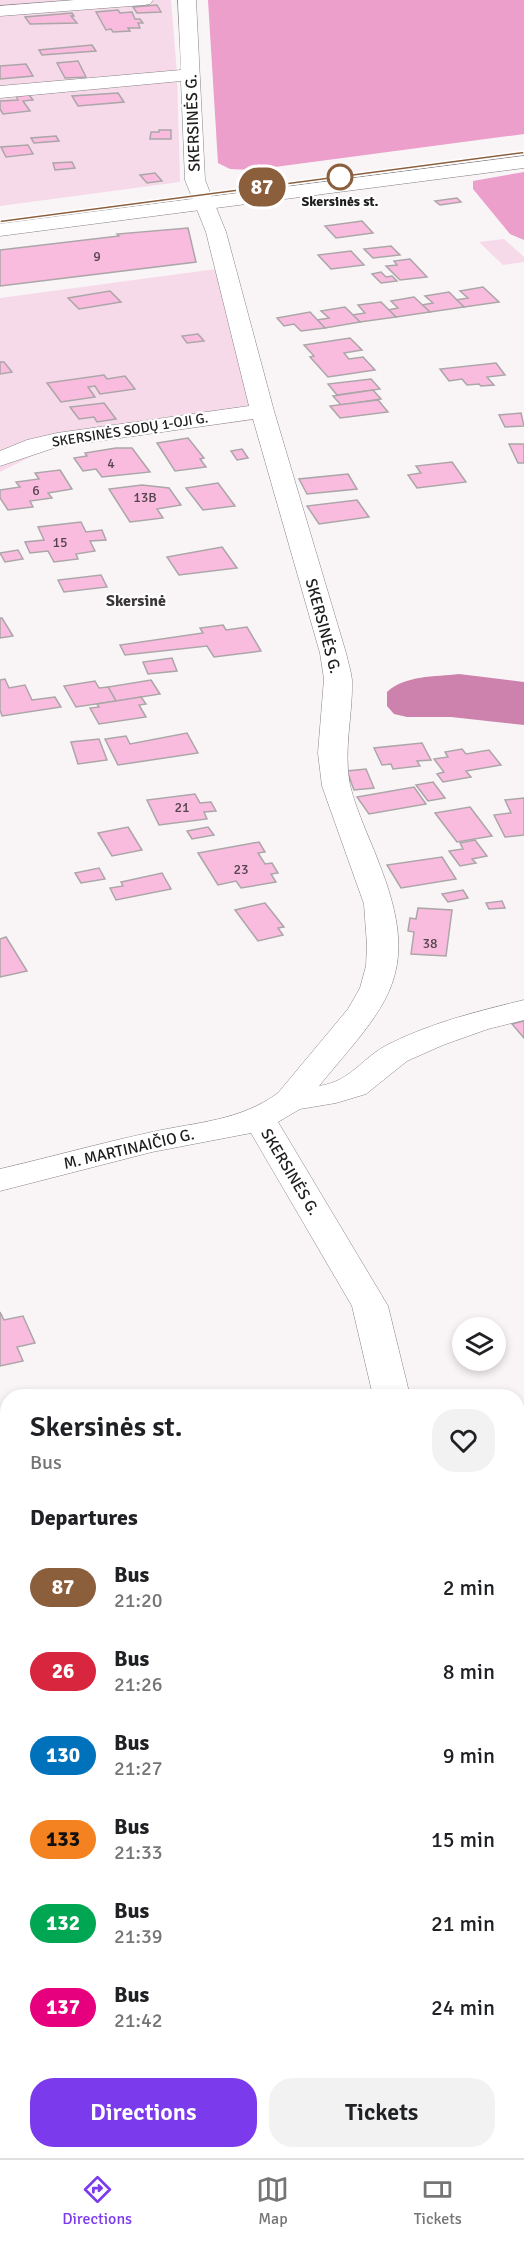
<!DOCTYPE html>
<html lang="en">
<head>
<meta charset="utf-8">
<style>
  :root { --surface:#fff; --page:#f2f2f2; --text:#202124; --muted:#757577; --line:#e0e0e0; --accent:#7c3aed }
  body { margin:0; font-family:Signika,sans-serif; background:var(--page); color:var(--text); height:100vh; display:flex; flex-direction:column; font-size:22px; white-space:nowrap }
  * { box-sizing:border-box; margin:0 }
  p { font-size:20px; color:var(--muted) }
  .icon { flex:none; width:33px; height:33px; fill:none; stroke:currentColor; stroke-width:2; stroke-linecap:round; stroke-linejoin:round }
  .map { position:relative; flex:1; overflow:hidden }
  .panel { position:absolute; left:0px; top:1389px; width:525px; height:770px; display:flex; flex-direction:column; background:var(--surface); border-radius:24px 24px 0 0; box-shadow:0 3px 9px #0003 }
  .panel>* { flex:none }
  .badge { padding:0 12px; border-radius:20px; font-size:21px; line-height:39px }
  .tools { position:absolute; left:452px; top:1317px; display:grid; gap:12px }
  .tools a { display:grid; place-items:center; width:54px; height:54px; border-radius:50%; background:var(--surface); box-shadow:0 3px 9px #0003; font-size:30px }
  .map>.badge { position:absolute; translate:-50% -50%; box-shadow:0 0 0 3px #fff }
  h2 { padding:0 30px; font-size:22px; line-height:54px }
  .round { display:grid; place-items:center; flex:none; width:63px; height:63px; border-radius:24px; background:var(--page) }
  .overview { display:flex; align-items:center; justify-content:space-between; height:102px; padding:0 30px }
  h1 { font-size:28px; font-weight:600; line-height:45px }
  .button { display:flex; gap:12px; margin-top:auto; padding:12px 30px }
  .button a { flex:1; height:69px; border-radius:24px; background:var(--accent); color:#fff; font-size:24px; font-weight:600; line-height:69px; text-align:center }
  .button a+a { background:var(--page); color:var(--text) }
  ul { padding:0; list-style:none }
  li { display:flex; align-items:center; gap:18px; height:84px; padding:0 30px }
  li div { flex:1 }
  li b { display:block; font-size:22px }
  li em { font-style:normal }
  li .badge { min-width:66px; font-weight:700; text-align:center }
  .tab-bar { display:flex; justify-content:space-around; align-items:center; height:84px; border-top:2px solid var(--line); background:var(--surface); font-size:16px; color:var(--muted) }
  .tab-bar a { display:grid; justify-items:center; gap:3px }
  .tab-bar .current { color:var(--accent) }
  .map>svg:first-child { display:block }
  .green { fill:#f6dae9 }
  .forest { fill:#eb9fca }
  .water { fill:#cc82ac }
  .building { fill:#fabcde; stroke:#aba6a8; stroke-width:1.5 }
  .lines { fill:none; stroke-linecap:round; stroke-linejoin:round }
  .minor-casing { stroke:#888386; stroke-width:1 }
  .highway-casing { stroke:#888386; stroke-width:1 }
  .minor { fill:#fff; fill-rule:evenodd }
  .highway { fill:#fff; fill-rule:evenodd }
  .line { fill:#8b5e3c; stroke:#fff; stroke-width:1.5 }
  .stop-dot { fill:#fff; stroke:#8b5e3c; stroke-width:3 }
  .labels { text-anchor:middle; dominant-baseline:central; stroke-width:4.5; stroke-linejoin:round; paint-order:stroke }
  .far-stop-label { font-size:14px; font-weight:bold; fill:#1e1c1d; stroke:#fff }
  .number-label { font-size:14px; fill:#55444d }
  .far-street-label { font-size:14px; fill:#1e1c1d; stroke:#fff }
  .street-label { font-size:16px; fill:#1e1c1d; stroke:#fff }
  .far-quarter-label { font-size:16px; font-weight:bold; fill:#3c383a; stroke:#fff }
</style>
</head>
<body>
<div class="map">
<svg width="524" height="2158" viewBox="0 0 524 2158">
  <rect width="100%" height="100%" fill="#f9f4f6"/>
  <g class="green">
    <polygon points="0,0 171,0 177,73 180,182 0,206"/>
    <polygon points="504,239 524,257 524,262 503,265 479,242"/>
    <polygon points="216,269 257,420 63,444 42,451 0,472 0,298"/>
  </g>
  <g class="forest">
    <polygon points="208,0 524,0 524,134 253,170 230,169 218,163"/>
    <polygon points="524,172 524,240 510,234 473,189 473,181"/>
    <polygon points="7,1959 8,2151 518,2151 518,2014 524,2012 524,2158 0,2158 0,1962"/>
  </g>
  <path class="water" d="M459,674L524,682V725L451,717H407L394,714L387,706V692C405,675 435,677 459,674Z"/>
  <g class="building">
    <polygon points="157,5 161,12 137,13 133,7"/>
    <polygon points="118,10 120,13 132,12 135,19 140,19 143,23 138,23 140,28 128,28 130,31 113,32 111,29 106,30 96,12"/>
    <polygon points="72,13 74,16 71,16 77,23 30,24 25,17"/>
    <polygon points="92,45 96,51 42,55 39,50"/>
    <polygon points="78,61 86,77 65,78 57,63"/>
    <polygon points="26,64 33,76 0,79 0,66"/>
    <polygon points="118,93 124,102 78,106 72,96"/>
    <polygon points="29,95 33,100 23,101 30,111 3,114 0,109 0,101 18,100 16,96"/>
    <polygon points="159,130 171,130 171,139 150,139 151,132 159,132"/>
    <polygon points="56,136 59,141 34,143 31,138"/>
    <polygon points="28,145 33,154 6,157 1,147"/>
    <polygon points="72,162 75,168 55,170 53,163"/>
    <polygon points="155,173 162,181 147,183 140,175"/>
    <polygon points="457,198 461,202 440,205 435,201"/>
    <polygon points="362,221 373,233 336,238 325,226"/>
    <polygon points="188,228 196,262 0,286 0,250 119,236 117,234"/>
    <polygon points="391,246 400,255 373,258 364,249"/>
    <polygon points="351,251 364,265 331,269 318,255"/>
    <polygon points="410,259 427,277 400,280 386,266 397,265 394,261"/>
    <polygon points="381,272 386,277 392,276 397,281 381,283 372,274"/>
    <polygon points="483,287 499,302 464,307 456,300 468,298 460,291"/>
    <polygon points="110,291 121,302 79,309 68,298"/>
    <polygon points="449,292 464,307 430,312 422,305 433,303 425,296"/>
    <polygon points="414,297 430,312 396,317 388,310 398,308 391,301"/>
    <polygon points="381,302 396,317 360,322 352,315 365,313 358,305"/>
    <polygon points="345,307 360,322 325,328 317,320 329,318 321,311"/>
    <polygon points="310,312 325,328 301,331 294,324 284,326 277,318"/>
    <polygon points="198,334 204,341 187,343 182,336"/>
    <polygon points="350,338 362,350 344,353 349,359 363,357 375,370 328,377 310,357 314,356 304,345"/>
    <polygon points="0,362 4,362 12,372 0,374"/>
    <polygon points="496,363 505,375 487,377 494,385 481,386 479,384 467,385 462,379 449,381 440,369"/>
    <polygon points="104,375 107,379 125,376 135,389 100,394 95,386 88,387 95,397 61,402 47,383"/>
    <polygon points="371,379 380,389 337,395 328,384"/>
    <polygon points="373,390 381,399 341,405 333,396"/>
    <polygon points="378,400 388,412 340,418 330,406"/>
    <polygon points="104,403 116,419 97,422 94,417 79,419 70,407"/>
    <polygon points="521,413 524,426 505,427 499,415"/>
    <polygon points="188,438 204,458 200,459 206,467 175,471 157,443"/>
    <polygon points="509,444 524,444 524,463 518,463"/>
    <polygon points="116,448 132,448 150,472 102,477 96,469 83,471 74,458 87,456 85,453"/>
    <polygon points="242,449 248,458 237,460 231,451"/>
    <polygon points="452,462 466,482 417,488 408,475 421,473 416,466"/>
    <polygon points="60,470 72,489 48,493 52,498 30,501 33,507 8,510 0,498 0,490 20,487 16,482 39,479 35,473"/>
    <polygon points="348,474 357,489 307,494 299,479"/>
    <polygon points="218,483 235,506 203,510 186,488"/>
    <polygon points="142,485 169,488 181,505 157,509 163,518 130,522 109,489"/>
    <polygon points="357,500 369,517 319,524 307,506"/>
    <polygon points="81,522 86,532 102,530 106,540 90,541 95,551 76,554 78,559 54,562 48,551 30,553 25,542 44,540 38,527"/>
    <polygon points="222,547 237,568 179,575 167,557"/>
    <polygon points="18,550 23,559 5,562 0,553"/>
    <polygon points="101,575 107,587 64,592 58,580"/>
    <polygon points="0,618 2,618 13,636 0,638"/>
    <polygon points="223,625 226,630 247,627 261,651 214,657 207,646 125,655 120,645 203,633 200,628"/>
    <polygon points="172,658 177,671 148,674 143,662"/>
    <polygon points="5,679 9,688 25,685 32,700 55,697 61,707 2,716 0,710 0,680"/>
    <polygon points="151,680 160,694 116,701 108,687"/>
    <polygon points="95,681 99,688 108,687 116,701 76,707 64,686"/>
    <polygon points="141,697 146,704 139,705 146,717 99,724 90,708 99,707 97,704"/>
    <polygon points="187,733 198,753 118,765 105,739 126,736 130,744"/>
    <polygon points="99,739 107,760 78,764 71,742"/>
    <polygon points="422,743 431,760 417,761 420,766 393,769 391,764 382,765 374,748"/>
    <polygon points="462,749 466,754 489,750 501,765 466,771 471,777 443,782 437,774 444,772 434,759 448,757 445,752"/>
    <polygon points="366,769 374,788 354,790 347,771"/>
    <polygon points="433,782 445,798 428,801 416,785"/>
    <polygon points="414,787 426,804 369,814 357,797"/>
    <polygon points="195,794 200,803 211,802 216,811 204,812 207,819 159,825 147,800"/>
    <polygon points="524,798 524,835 505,837 494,815 511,813 505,800"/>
    <polygon points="470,807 492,836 457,842 435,813"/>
    <polygon points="128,827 142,850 112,856 98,833"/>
    <polygon points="208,827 214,835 192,839 187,831"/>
    <polygon points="475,840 487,856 472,859 476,863 460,866 449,851 463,849 460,843"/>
    <polygon points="259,842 265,852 258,853 265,864 272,863 278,873 271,874 276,882 241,888 236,881 218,885 198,853"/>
    <polygon points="442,857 456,879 401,888 387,865"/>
    <polygon points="99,868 105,879 81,883 75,873"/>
    <polygon points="162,873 171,889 116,900 110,888 123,886 121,882"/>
    <polygon points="463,890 468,898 448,902 442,894"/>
    <polygon points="502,901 505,908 489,909 486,903"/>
    <polygon points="265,903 284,927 278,928 283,935 258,941 235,910"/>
    <polygon points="418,908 452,910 446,956 411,954 414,932 408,931 410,918 416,919"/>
    <polygon points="6,937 27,971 0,977 0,939"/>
    <polygon points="524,1021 524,1038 512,1024"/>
    <polygon points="0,1312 4,1320 23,1316 35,1343 17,1347 23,1361 0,1366"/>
    <polygon points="0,1814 8,1820 8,1877 0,1891"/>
  </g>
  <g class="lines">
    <defs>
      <g id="minor">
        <polygon points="75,0 153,0 150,4 144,5 0,16 0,6"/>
        <path d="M178,0H196L205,180L226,232L274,411L346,653C348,662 351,671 352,680C353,715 343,749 350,785C357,814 372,843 382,871C422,978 384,1007 319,1086C352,1081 361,1058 389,1044C431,1023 478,1011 524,1000V1020L488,1029L443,1045L407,1061L366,1094L336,1103L300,1109L278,1122L388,1306L410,1396H373L352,1306L251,1133L152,1152L0,1191V1169C51,1157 101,1143 152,1132C197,1122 240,1121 278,1093L348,1009L360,988L366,966L367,945L364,904L322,786L318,753L324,679L320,653L253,419L57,447L0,466V451L27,440L57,433L249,406L206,232L185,180L181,81L0,98V86L181,70Z"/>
        <rect x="518" y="1778" width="6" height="34"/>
        <polygon points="518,1854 524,1856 524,1910 518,1908"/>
      </g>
      <polygon id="highway" points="524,156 524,168 0,236 0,224"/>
    </defs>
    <use href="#minor" class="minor-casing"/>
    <use href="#highway" class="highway-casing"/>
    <use href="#minor" class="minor"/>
    <use href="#highway" class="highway"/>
  </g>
  <polygon class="line" points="524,151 524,154 0,223 0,220"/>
  <circle class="stop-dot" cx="340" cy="177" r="12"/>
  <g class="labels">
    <g class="far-stop-label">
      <text x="340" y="201">Skersinės st.</text>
    </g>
    <g class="number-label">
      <text x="97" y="256">9</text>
      <text x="111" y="463">4</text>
      <text x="36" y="490">6</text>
      <text x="145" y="497">13B</text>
      <text x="60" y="542">15</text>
      <text x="182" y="807">21</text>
      <text x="241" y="869">23</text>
      <text x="430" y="943">38</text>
    </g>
    <g class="far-street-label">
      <text transform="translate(130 430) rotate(-9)">SKERSINĖS SODŲ 1-OJI G.</text>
    </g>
    <g class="street-label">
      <text transform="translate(193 123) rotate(-92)">SKERSINĖS G.</text>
      <text transform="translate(323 626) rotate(75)">SKERSINĖS G.</text>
      <text transform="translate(129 1149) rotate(-13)">M. MARTINAIČIO G.</text>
      <text transform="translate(290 1172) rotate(59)">SKERSINĖS G.</text>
    </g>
    <g class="far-quarter-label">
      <text x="136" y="601">Skersinė</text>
    </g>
  </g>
</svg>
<div class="tools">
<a><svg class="icon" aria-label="layers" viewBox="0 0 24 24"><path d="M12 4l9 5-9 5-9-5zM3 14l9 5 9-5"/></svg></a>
</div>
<b class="badge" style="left:262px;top:187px;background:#8b5e3c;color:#fff">87</b>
<section class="panel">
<div class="overview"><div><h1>Skersinės st.</h1><p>Bus</p></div><a class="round"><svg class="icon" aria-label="heart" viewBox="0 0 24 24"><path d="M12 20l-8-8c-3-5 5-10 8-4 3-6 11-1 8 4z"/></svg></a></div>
<h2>Departures</h2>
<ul>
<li><span class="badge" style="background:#8b5e3c;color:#fff">87</span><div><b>Bus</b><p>21:20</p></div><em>2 min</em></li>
<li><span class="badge" style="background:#d7263d;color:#fff">26</span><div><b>Bus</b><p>21:26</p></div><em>8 min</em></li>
<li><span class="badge" style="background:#0072bc;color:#fff">130</span><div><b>Bus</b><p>21:27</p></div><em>9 min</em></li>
<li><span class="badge" style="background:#f58220;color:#111">133</span><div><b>Bus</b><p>21:33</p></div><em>15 min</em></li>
<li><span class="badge" style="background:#00a651;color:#fff">132</span><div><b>Bus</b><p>21:39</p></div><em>21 min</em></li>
<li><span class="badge" style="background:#e6007e;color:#fff">137</span><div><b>Bus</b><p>21:42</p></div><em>24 min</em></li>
</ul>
<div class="button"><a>Directions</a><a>Tickets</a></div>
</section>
</div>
<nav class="tab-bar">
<a class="current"><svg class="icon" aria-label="directions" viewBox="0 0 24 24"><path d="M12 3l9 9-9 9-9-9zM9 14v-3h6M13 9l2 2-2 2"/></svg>Directions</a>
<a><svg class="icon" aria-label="map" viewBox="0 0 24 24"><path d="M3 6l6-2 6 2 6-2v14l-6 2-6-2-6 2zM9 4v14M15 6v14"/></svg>Map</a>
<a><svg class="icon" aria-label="tickets" viewBox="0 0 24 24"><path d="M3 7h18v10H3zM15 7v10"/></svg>Tickets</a>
</nav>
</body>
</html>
